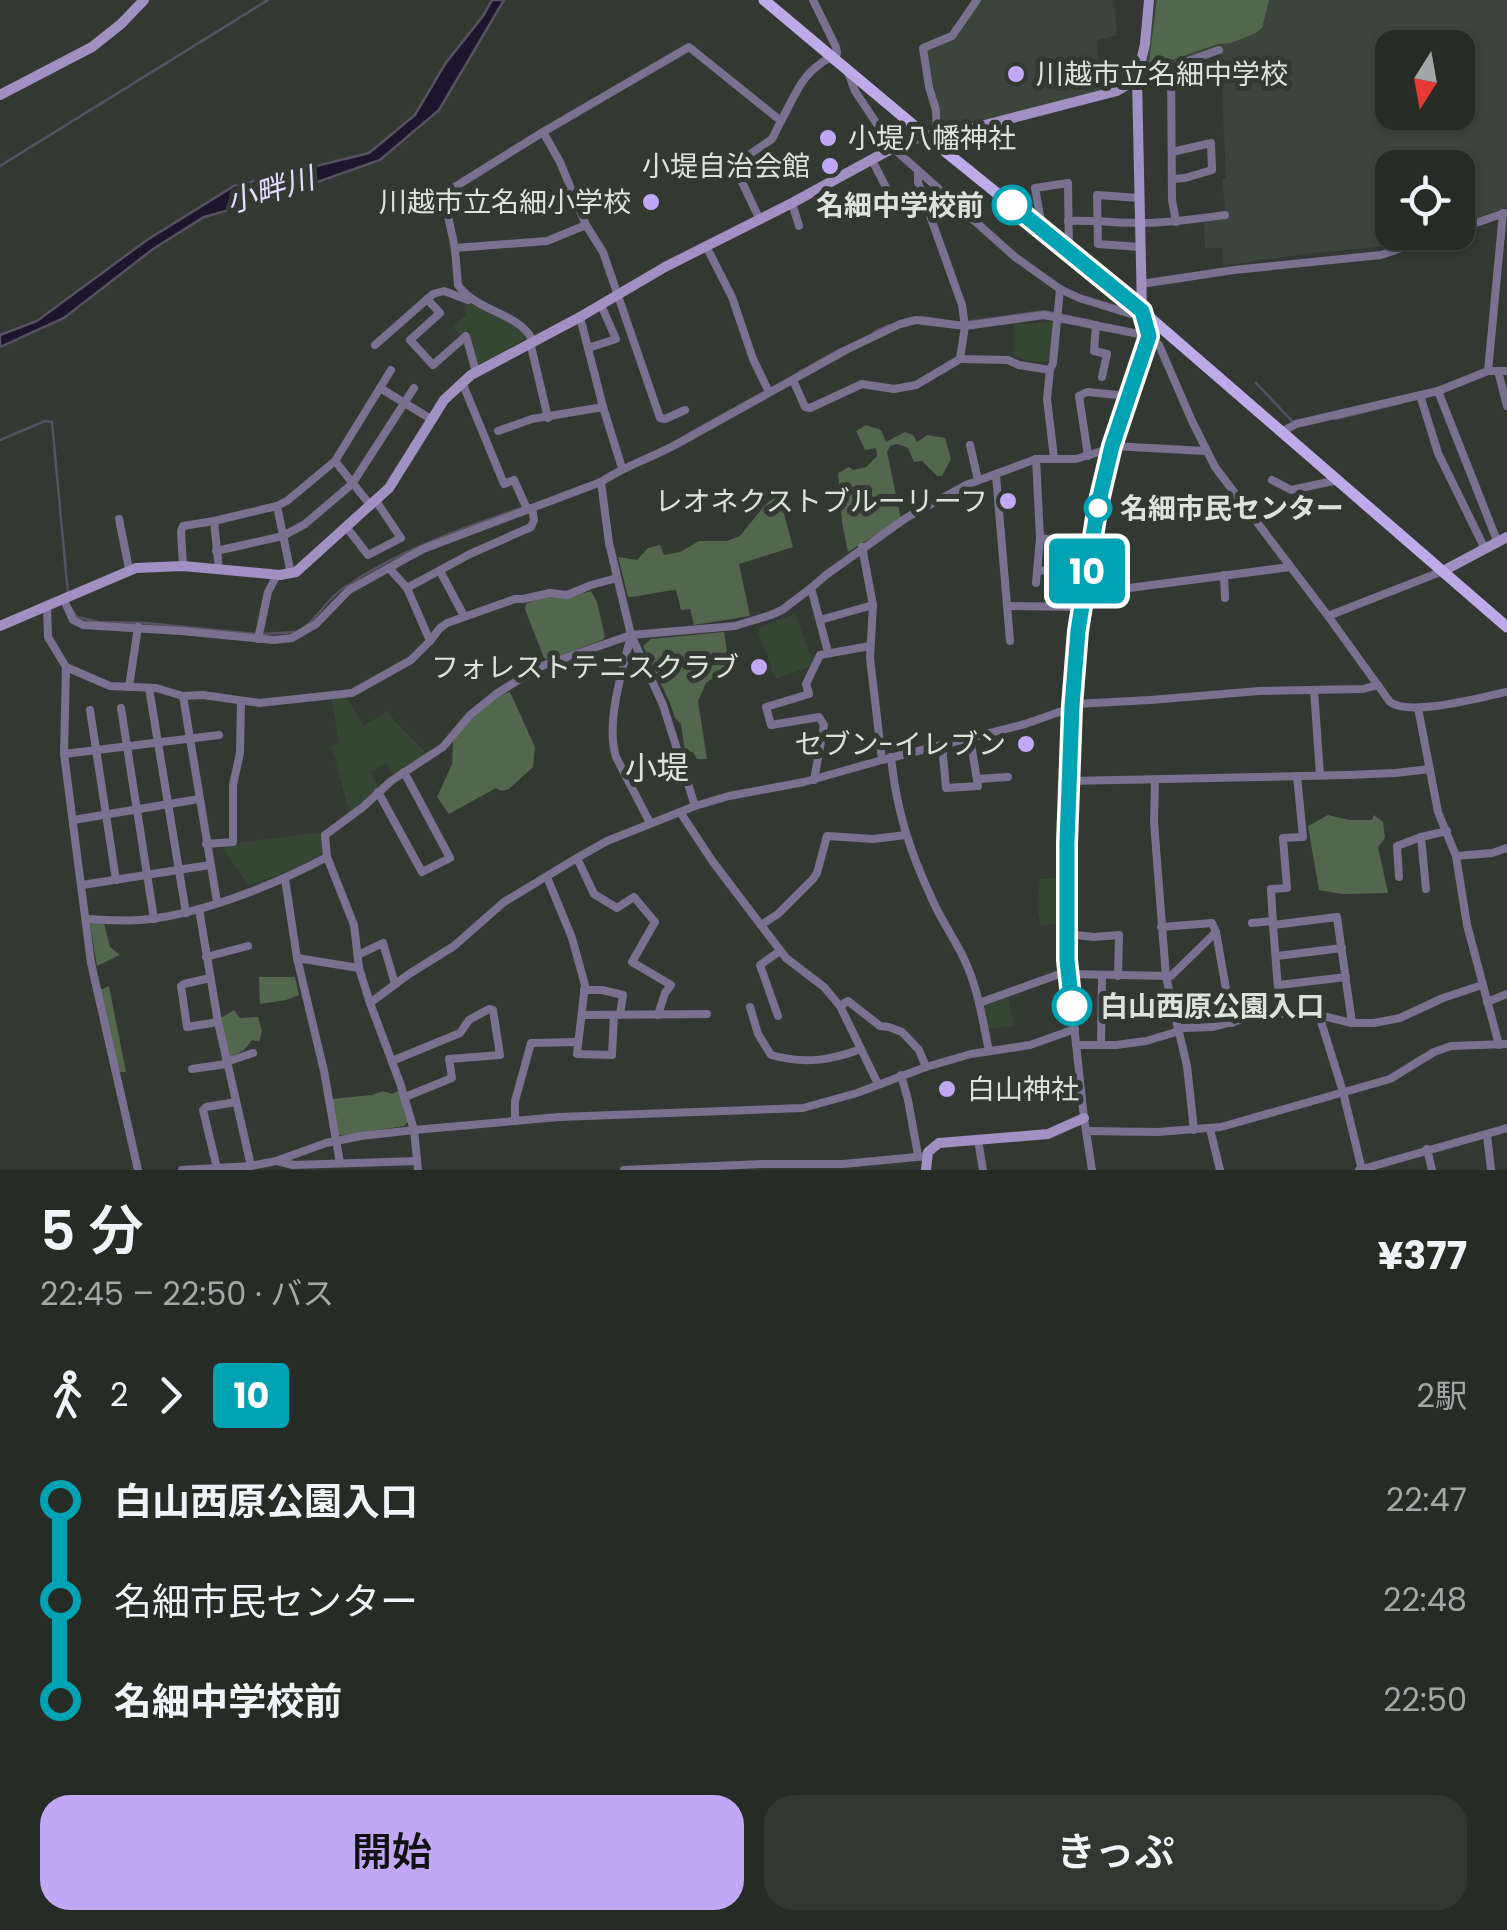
<!DOCTYPE html>
<html lang="ja">
<head>
<meta charset="utf-8">
<style>
  :root { --surface:#262b26; --page:#323732; --text:#f1f3f6; --muted:#a4a7a7; --line:#424743; --accent:#c0a8f4 }
  body { margin:0; font-family:Poppins,"Noto Sans JP",sans-serif; background:var(--page); color:var(--text); height:100vh; display:flex; flex-direction:column; font-size:38px; white-space:nowrap }
  * { box-sizing:border-box; margin:0 }
  p { font-size:32px; color:var(--muted) }
  .icon { flex:none; width:55px; height:55px; fill:none; stroke:currentColor; stroke-width:2; stroke-linecap:round; stroke-linejoin:round }
  .map { position:relative; height:1170px; overflow:hidden }
  .details { display:flex; flex-direction:column; background:var(--surface); flex:1 }
  .details>* { flex:none }
  .badge { padding:0 20px; border-radius:8px; font-size:35px; line-height:65px }
  .needle { width:65px; rotate:191deg }
  .buttons { position:absolute; left:1375px; top:30px; display:grid; gap:20px }
  .buttons a { display:grid; place-items:center; width:100px; height:100px; border-radius:20px; background:var(--surface); box-shadow:0 2px 8px #0004,0 0 0 2px var(--line); font-size:50px }
  .map>.badge { position:absolute; translate:-50% -50%; box-shadow:0 0 0 5px #fff }
  .legs { display:flex; align-items:center; gap:15px; height:110px; padding:0 40px; font-size:32px }
  .legs p { margin-inline-start:auto }
  .summary { display:flex; align-items:center; justify-content:space-between; height:170px; padding:0 40px }
  h1 { font-size:55px; font-weight:600; line-height:75px }
  .primary-button { display:flex; gap:20px; margin-top:auto; padding:20px 40px }
  .primary-button a { flex:1; height:115px; border-radius:30px; background:var(--accent); color:#111; font-size:40px; font-weight:600; line-height:115px; text-align:center }
  .primary-button a+a { background:var(--page); color:var(--text) }
  ul { padding:0 40px; list-style:none }
  li { display:flex; align-items:center; gap:35px; height:100px; font-size:38px }
  li i { display:grid; place-items:center; width:15px; height:100%; margin:0 12px; background:currentColor }
  li i::after { content:''; width:25px; height:25px; margin:-12px; border:8px solid; border-radius:50%; background:var(--surface) }
  li p { margin-inline-start:auto }
  li:first-child i { background:linear-gradient(#0000 50%,currentColor 0) }
  li:last-child i { background:linear-gradient(currentColor 50%,#0000 0) }
  .map>svg:first-child { display:block }
  .built { fill:#3c453b; fill-rule:evenodd }
  .green { fill:#354732 }
  .forest { fill:#52674e }
  .water { fill:#1d152c; stroke:#575261; stroke-width:2.5 }
  .lines { fill:none; stroke-linecap:round; stroke-linejoin:round }
  .stream { stroke:#575261; stroke-width:2.5 }
  .street { stroke:#7a7190; stroke-width:8 }
  .secondary { stroke:#a091c2; stroke-width:10 }
  .primary { stroke:#bdaae8; stroke-width:11 }
  .line-1-casing { stroke:#fff; stroke-width:22 }
  .line-1 { stroke:#00a3b4; stroke-width:15 }
  .poi-dot { fill:#c0a8f4; stroke:#333932; stroke-width:4 }
  .stop-1-dot { fill:#fff; stroke:#00a3b4; stroke-width:5 }
  .labels { text-anchor:middle; dominant-baseline:central; stroke-width:10; stroke-linejoin:round; paint-order:stroke }
  .poi-label { font-size:28px; fill:#dee1dd; stroke:#333932; text-anchor:end }
  .stop-label { font-size:28px; font-weight:bold; fill:#dee1dd; stroke:#333932; text-anchor:start }
  .water-label { font-size:30px; font-style:italic; fill:#e5dcfd; stroke:#333932 }
  .quarter-label { font-size:32px; fill:#dee1dd; stroke:#333932 }
</style>
</head>
<body>
<div class="map">
<svg width="1507" height="1170" viewBox="0 0 1507 1170">
  <rect width="100%" height="100%" fill="#333932"/>
  <g class="built">
    <polygon points="982,0 1114,0 1117,35 1097,40 1101,92 945,133 925,47 955,37"/>
    <path d="M1155,0H1507V207L1458,225V168H1392V232L1436,233L1389,246L1311,253L1223,266L1222,248H1205L1204,220L1226,216L1222,179L1226,178L1220,47L1146,71ZM1392,48H1458V112H1392Z"/>
  </g>
  <g class="green">
    <path d="M465,302C487,311 513,318 527,338L477,365L469,329L461,336L453,327L464,317L467,319Z"/>
    <path d="M1053,322L1051,360C1039,364 1024,361 1013,354L1014,324Z"/>
    <polygon points="795,614 813,662 811,666 775,679 757,628"/>
    <polygon points="346,697 364,726 387,711 398,725 427,754 392,774 387,763 371,771 377,787 350,813 331,746 340,743 331,699"/>
    <polygon points="322,832 323,854 285,873 249,885 220,845"/>
    <polygon points="1063,878 1063,922 1041,926 1037,906 1040,879"/>
    <polygon points="1008,995 1014,1026 987,1029 982,1004"/>
  </g>
  <g class="forest">
    <polygon points="1157,0 1269,0 1262,28 1256,33 1231,43 1218,44 1151,67 1148,67 1149,61"/>
    <polygon points="866,425 881,430 886,442 905,432 913,435 917,442 927,435 945,438 951,459 942,476 937,476 922,461 914,462 908,448 897,444 890,446 887,452 901,519 848,552 842,522 838,473 849,467 853,470 866,467 877,456 876,448 865,450 856,431"/>
    <path d="M776,496L784,514L793,547L739,564L750,616L694,625L690,609L681,610L676,590C659,591 645,596 628,597L618,557L637,560L648,548L660,545L664,555L680,552L699,541H727L740,536L765,505Z"/>
    <path d="M591,591L597,602L605,637L602,640L548,660L544,658L525,609L526,604C548,594 567,598 591,591Z"/>
    <polygon points="724,632 729,666 706,683 698,701 707,759 697,759 693,752 685,751 681,724 675,718 670,703 643,646 651,639"/>
    <path d="M510,692L535,747L533,767L509,789L501,791L496,788L449,814L437,797L452,764L453,741C467,722 488,699 510,692Z"/>
    <polygon points="1328,815 1349,820 1372,820 1374,815 1383,822 1385,838 1378,847 1388,893 1342,894 1319,890 1308,826"/>
    <polygon points="93,922 104,923 110,947 120,955 97,966 90,924"/>
    <polygon points="259,977 295,977 299,995 286,1000 260,1004"/>
    <polygon points="109,986 126,1072 118,1072 100,990"/>
    <polygon points="234,1010 240,1018 258,1017 262,1031 259,1042 252,1040 244,1050 227,1059 221,1018"/>
    <polygon points="400,1090 408,1122 404,1126 345,1135 339,1135 336,1131 332,1099 372,1095 383,1091 392,1094"/>
  </g>
  <polygon class="water" points="492,0 504,0 439,110 380,160 269,199 204,217 153,249 64,318 0,347 0,335 37,321 147,240 234,186 369,153 415,115 445,64 483,16"/>
  <g class="lines">
    <g class="stream">
      <polyline points="0,166 268,0"/>
      <polyline points="921,317 943,320"/>
      <polyline points="966,322 1044,311 1092,321"/>
      <polyline points="874,332 889,325"/>
      <polyline points="799,372 840,349"/>
      <polyline points="1256,383 1292,421"/>
      <polyline points="1336,419 1401,403"/>
      <polyline points="686,435 762,393"/>
      <polyline points="0,440 45,421 52,422 68,594"/>
      <polyline points="70,607 77,617 98,622 146,623 256,634"/>
      <path d="M306,626C320,614 329,597 345,587C400,550 462,528 524,507"/>
      <polyline points="263,634 295,632"/>
    </g>
    <g class="street">
      <polyline points="813,0 836,47 837,53 835,59"/>
      <polyline points="1171,66 1172,200 1176,222"/>
      <polyline points="848,72 855,91 893,148 1015,257 1060,289 1079,298 1131,314 1142,311 1149,336 1113,446 1098,505 1081,607 1072,706 1067,843 1067,960 1084,1118 1092,1170"/>
      <polyline points="1137,79 1219,50"/>
      <path d="M781,121C796,94 801,73 831,57"/>
      <polyline points="937,134 936,110 929,87 923,48 952,36 977,0"/>
      <polyline points="872,160 892,199"/>
      <polyline points="1172,179 1185,178 1212,170 1211,143 1172,152"/>
      <polyline points="1139,198 1097,195 1098,244 1140,247"/>
      <polyline points="792,203 799,226"/>
      <path d="M1068,221C1093,220 1117,223 1142,223C1170,223 1197,219 1225,215"/>
      <polyline points="1042,227 1035,188 1068,183 1069,252"/>
      <polyline points="1458,229 1505,213"/>
      <polyline points="706,246 732,297 753,359 769,392"/>
      <polyline points="455,248 547,241 586,225"/>
      <polyline points="1141,284 1234,270 1381,255 1449,232"/>
      <polyline points="427,299 440,313 410,340 433,365 466,336 476,372"/>
      <polyline points="580,317 603,407 622,468"/>
      <polyline points="1096,325 1094,351 1107,354 1102,377"/>
      <path d="M533,341C519,312 478,313 458,285C457,273 456,261 455,250C452,228 443,211 450,190L543,132"/>
      <polyline points="530,342 548,418"/>
      <polyline points="375,345 433,294 444,291 468,300"/>
      <polyline points="588,348 616,339 601,305"/>
      <polyline points="960,359 1008,360 1019,365 1050,370 1053,363 1060,289"/>
      <polyline points="1050,370 1047,399 1054,458"/>
      <polyline points="1488,371 1503,213"/>
      <polyline points="1498,371 1507,406"/>
      <polyline points="793,380 805,407 810,408 862,384 894,389 916,385 960,359 965,326 962,305 918,182 918,172"/>
      <polyline points="462,382 504,484 514,480 527,509"/>
      <polyline points="380,388 391,370"/>
      <polyline points="1438,391 1498,543"/>
      <polyline points="1420,395 1438,453 1485,549"/>
      <polyline points="685,410 665,419 660,418 603,252 586,225 560,162 543,132 689,47 781,121 772,139 740,161 741,180 760,220"/>
      <polyline points="498,431 532,419 603,407"/>
      <polyline points="1283,431 1296,424 1438,391 1488,371 1507,371"/>
      <polyline points="970,445 978,480"/>
      <polyline points="1113,446 1205,451"/>
      <polyline points="1088,456 1079,396 1087,392 1129,396"/>
      <polyline points="335,461 371,506"/>
      <polyline points="996,475 1010,641"/>
      <polyline points="1272,480 1291,490 1338,480"/>
      <polyline points="601,482 609,543 631,635 663,705 695,806"/>
      <polyline points="277,506 291,574"/>
      <polyline points="119,519 129,569"/>
      <polyline points="214,521 219,570"/>
      <polyline points="347,528 368,555 401,538 376,501"/>
      <polyline points="1040,538 1092,545"/>
      <polyline points="862,547 873,605 870,658 882,760"/>
      <polyline points="216,551 283,536 305,524 352,484 414,388"/>
      <polyline points="183,566 181,531 183,526 214,521 277,506 287,501 335,461 380,388 431,419"/>
      <polyline points="389,568 407,588 430,641"/>
      <polyline points="1037,570 1086,574"/>
      <polyline points="440,571 464,616"/>
      <polyline points="1224,575 1225,598"/>
      <polyline points="1036,583 1040,538 1036,459"/>
      <polyline points="1084,587 1129,588 1290,567"/>
      <polyline points="407,588 470,554 531,527 534,520 532,508"/>
      <polyline points="811,588 828,652"/>
      <path d="M63,598L73,620L83,625L181,631L274,640L292,638L316,624L349,590L423,549L601,482C625,466 651,458 677,444L846,350L900,324L916,320L965,326L1044,315L1149,336L1159,345L1192,421L1215,467L1328,616L1390,702C1411,717 1480,697 1507,692"/>
      <polyline points="47,605 48,637 66,667 64,754 91,963 138,1170"/>
      <polyline points="1007,606 1081,607"/>
      <polyline points="1328,616 1443,571"/>
      <polyline points="820,620 873,605"/>
      <path d="M631,635C623,670 605,722 616,757L650,823"/>
      <polyline points="258,639 268,592 277,575"/>
      <polyline points="66,667 110,686 156,688 183,696 203,695 259,703 352,693 411,660 430,641 440,628 447,623 515,599 523,599 550,593 567,595 591,585 617,578"/>
      <polyline points="129,687 138,627"/>
      <polyline points="149,688 186,913"/>
      <polyline points="1314,690 1320,775"/>
      <polyline points="183,696 217,902"/>
      <polyline points="121,708 154,919"/>
      <polyline points="1418,708 1438,812 1456,856 1467,925 1499,1045"/>
      <polyline points="90,710 116,880"/>
      <polyline points="942,745 946,788 978,786 970,738"/>
      <polyline points="64,754 219,735"/>
      <path d="M891,757C896,809 910,852 932,899C942,923 959,944 968,968C979,994 983,1023 989,1051"/>
      <polyline points="978,779 1008,777"/>
      <polyline points="814,780 824,725 819,717 771,725 766,707 809,694 806,684 820,655 870,646"/>
      <polyline points="1155,780 1154,822 1166,977 1187,1066 1194,1130"/>
      <polyline points="1069,781 1348,775 1395,773 1430,769"/>
      <polyline points="378,792 422,872 450,858 404,772"/>
      <polyline points="680,812 713,862 786,958 824,987 840,1006 878,1084"/>
      <polyline points="73,820 199,799"/>
      <polyline points="206,844 233,842 233,785 240,753 241,701"/>
      <polyline points="1456,856 1492,853 1507,848"/>
      <polyline points="577,858 594,894 617,908 634,897 655,922 632,962 671,985 665,993 658,1015"/>
      <polyline points="547,877 572,938 585,985 577,1054 612,1055 614,1015"/>
      <polyline points="1399,877 1397,846 1421,837"/>
      <polyline points="285,879 297,958 324,1071 340,1163"/>
      <polyline points="82,885 210,865"/>
      <polyline points="1426,889 1421,837 1447,831"/>
      <polyline points="199,909 218,1022 251,1166"/>
      <path d="M86,919C110,920 133,922 157,918C212,910 278,883 327,857"/>
      <polyline points="1252,923 1273,921"/>
      <polyline points="761,925 778,914 813,879 817,873 827,836 873,839 906,835"/>
      <polyline points="1273,925 1271,889 1287,888 1283,838 1303,837 1297,776"/>
      <polyline points="1161,927 1212,923 1216,932"/>
      <polyline points="1067,934 1094,937 1119,935 1118,976"/>
      <polyline points="358,955 383,943 395,984"/>
      <polyline points="1277,956 1342,948"/>
      <polyline points="206,957 248,946"/>
      <polyline points="297,958 359,968"/>
      <polyline points="1069,974 1171,976 1216,932 1232,1023"/>
      <polyline points="210,978 184,984 181,986 187,1027 218,1022"/>
      <polyline points="1279,985 1346,977"/>
      <polyline points="584,990 602,990 623,995 620,1015"/>
      <polyline points="1487,1002 1507,994"/>
      <polyline points="370,1003 359,968 354,925 327,857 325,835 363,807 391,781 443,747 470,715 496,694 539,667 631,635 735,626 771,615 782,610 811,588 826,575 906,518 966,485 1036,459 1076,459 1105,450 1111,451"/>
      <polyline points="979,1003 1068,971"/>
      <polyline points="840,1006 848,1001 880,1026 889,1027 902,1032 919,1050 926,1067"/>
      <path d="M750,1007L758,1034L771,1055C804,1064 829,1061 861,1049"/>
      <polyline points="1280,1014 1273,925 1337,917 1352,1023"/>
      <polyline points="582,1015 707,1014"/>
      <polyline points="1319,1015 1343,1092 1362,1170"/>
      <polyline points="778,1016 760,965 780,951"/>
      <polyline points="1076,1045 1116,1045 1146,1041 1173,1033 1183,1028 1213,1027 1248,1018 1293,1012 1306,1012 1352,1023 1374,1023 1400,1018 1443,998 1482,985"/>
      <polyline points="1101,1045 1102,975"/>
      <polyline points="392,1061 460,1033 469,1020 489,1009 493,1010 500,1055 449,1059 452,1078 405,1097"/>
      <polyline points="226,1062 253,1053"/>
      <polyline points="192,1069 226,1064"/>
      <polyline points="901,1075 908,1100 918,1155"/>
      <polyline points="515,1121 515,1101 531,1043 578,1042"/>
      <polyline points="1210,1129 1220,1170"/>
      <polyline points="1086,1131 1157,1132 1221,1127 1390,1079 1434,1052 1451,1046 1507,1044"/>
      <polyline points="1487,1135 1491,1170"/>
      <polyline points="978,1140 983,1170"/>
      <polyline points="1427,1149 1432,1170"/>
      <polyline points="277,1161 293,1165 417,1161"/>
      <polyline points="217,1168 203,1110 206,1107 236,1102"/>
      <polyline points="182,1170 251,1166 276,1161 326,1143 361,1136 414,1130 559,1117 803,1108 857,1093 926,1067 971,1054 1030,1045 1075,1029"/>
      <polyline points="418,1170 414,1130 400,1083 370,1003 409,974 454,946 504,902 577,858 607,841 695,806 729,796 804,782 882,760 1025,724 1065,710 1076,704 1150,700 1259,691 1363,689 1378,685"/>
      <polyline points="624,1170 762,1164 843,1164 927,1156"/>
      <polyline points="1359,1170 1507,1128"/>
    </g>
    <g class="secondary">
      <polyline points="0,95 92,47 121,24 144,0"/>
      <polyline points="1142,311 1137,79 1145,44 1149,0"/>
      <polyline points="1443,571 1507,537"/>
      <polyline points="0,626 136,568 183,566 280,575 296,572 389,488 444,400 471,375 580,317 665,267 792,203 893,148 925,135 946,135 1117,91 1137,79"/>
      <polyline points="926,1170 928,1152 939,1143 1048,1134 1084,1118"/>
    </g>
    <polyline class="primary" points="764,0 925,135 1142,311 1507,627"/>
  </g>
  <g class="lines">
    <defs>
      <polyline id="line-1" points="1012,205 1142,311 1149,336 1112,446 1098,505 1078,631 1072,706 1067,843 1067,960 1072,1006"/>
    </defs>
    <use href="#line-1" class="line-1-casing"/>
    <use href="#line-1" class="line-1"/>
  </g>
  <g class="poi-dot">
    <circle cx="1016" cy="74" r="10"/>
    <circle cx="828" cy="138" r="10"/>
    <circle cx="830" cy="166" r="10"/>
    <circle cx="651" cy="202" r="10"/>
    <circle cx="1008" cy="501" r="10"/>
    <circle cx="759" cy="667" r="10"/>
    <circle cx="1026" cy="744" r="10"/>
    <circle cx="947" cy="1089" r="10"/>
  </g>
  <g class="stop-1-dot">
    <circle cx="1012" cy="205" r="18"/>
    <circle cx="1098" cy="508" r="12"/>
    <circle cx="1072" cy="1006" r="18"/>
  </g>
  <g class="labels">
    <g class="poi-label">
      <text x="1036" y="74" text-anchor="start">川越市立名細中学校</text>
      <text x="848" y="138" text-anchor="start">小堤八幡神社</text>
      <text x="810" y="166">小堤自治会館</text>
      <text x="631" y="202">川越市立名細小学校</text>
      <text x="988" y="501">レオネクストブルーリーフ</text>
      <text x="739" y="667">フォレストテニスクラブ</text>
      <text x="1006" y="744">セブン-イレブン</text>
      <text x="967" y="1089" text-anchor="start">白山神社</text>
    </g>
    <g class="stop-label">
      <text x="984" y="205" text-anchor="end">名細中学校前</text>
      <text x="1120" y="508">名細市民センター</text>
      <text x="1100" y="1006">白山西原公園入口</text>
    </g>
    <g class="water-label">
      <text transform="translate(270 190) rotate(-17)">小畔川</text>
    </g>
    <g class="quarter-label">
      <text x="657" y="767">小堤</text>
    </g>
  </g>
</svg>
<div class="buttons">
<a><svg class="needle" viewBox="-14 -14 28 28"><path d="M0-13l5 13h-10z" fill="#e53935"/><path d="M0 13l5-13h-10z" fill="#a4a7a7"/></svg></a>
<a><svg class="icon" aria-label="locate" viewBox="0 0 24 24"><circle cx="12" cy="12" r="6"/><path d="M12 2v4M12 18v4M2 12h4M18 12h4"/></svg></a>
</div>
<b class="badge" style="left:1087px;top:571px;background:#00a3b4;color:#fff">10</b>
</div>
<section class="details">
<div class="summary"><div><h1>5 分</h1><p>22:45 – 22:50 · バス</p></div><b>¥377</b></div>
<div class="legs"><svg class="icon" aria-label="walk" viewBox="0 0 24 24"><circle cx="13" cy="4" r="2"/><path d="M13 8l-2 6 4 7M11 14l-3 7M7 12l3-4h3l4 4"/></svg>2<svg class="icon" aria-label="forward" viewBox="0 0 24 24"><path d="M9 5l7 7-7 7"/></svg><b class="badge" style="background:#00a3b4;color:#fff">10</b><p>2駅</p></div>
<ul>
<li><i style="color:#00a3b4"></i><b>白山西原公園入口</b><p>22:47</p></li>
<li><i style="color:#00a3b4"></i><span>名細市民センター</span><p>22:48</p></li>
<li><i style="color:#00a3b4"></i><b>名細中学校前</b><p>22:50</p></li>
</ul>
<div class="primary-button"><a>開始</a><a>きっぷ</a></div>
</section>
</body>
</html>
